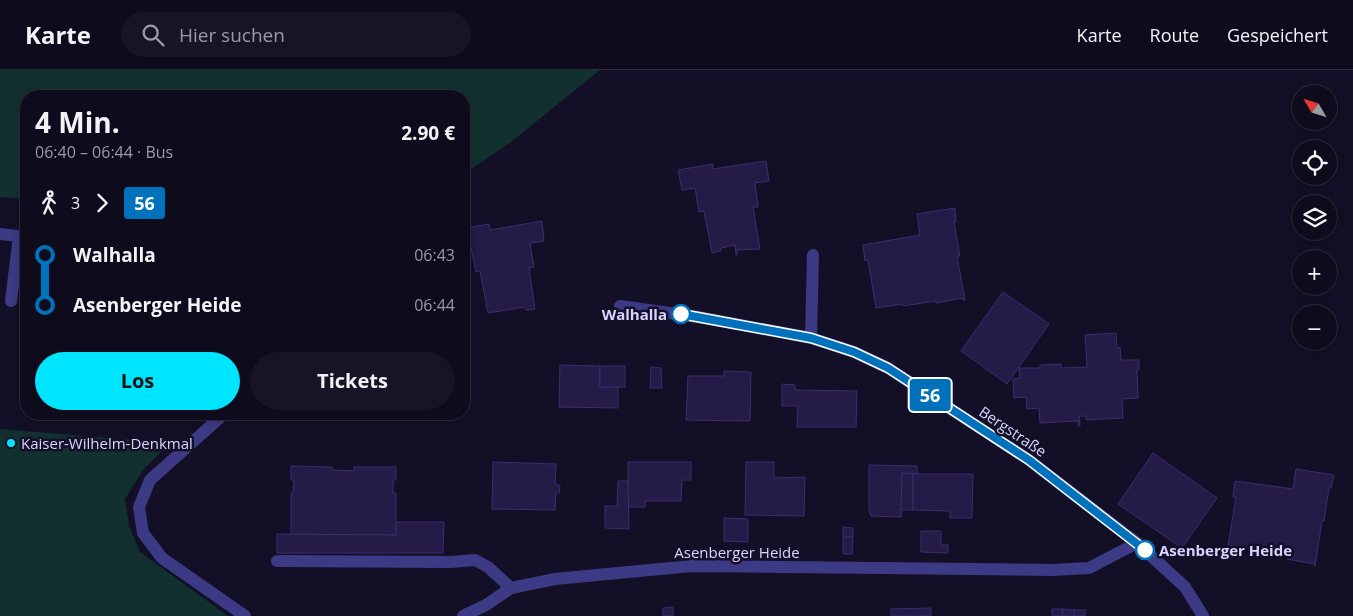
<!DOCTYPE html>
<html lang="de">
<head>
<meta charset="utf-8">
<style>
  :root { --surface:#0e0b1c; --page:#171425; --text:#f1f3f6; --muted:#9b9ba3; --line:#2e2b3b; --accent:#00e5ff }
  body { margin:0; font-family:"Open Sans",sans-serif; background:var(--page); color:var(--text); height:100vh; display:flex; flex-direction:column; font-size:19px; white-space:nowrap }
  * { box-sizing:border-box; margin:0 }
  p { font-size:16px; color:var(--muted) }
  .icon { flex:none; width:28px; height:28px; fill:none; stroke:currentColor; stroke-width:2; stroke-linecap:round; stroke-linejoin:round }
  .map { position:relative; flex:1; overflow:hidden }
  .drawer { position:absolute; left:20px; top:20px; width:450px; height:330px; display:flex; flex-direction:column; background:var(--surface); border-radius:20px; box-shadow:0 2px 12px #0003,0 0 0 1px var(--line) }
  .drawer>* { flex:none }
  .badge { padding:0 10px; border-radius:4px; font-size:18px; line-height:32px }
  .needle { width:32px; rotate:308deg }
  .controls { position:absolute; left:1292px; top:15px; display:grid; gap:10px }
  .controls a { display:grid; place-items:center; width:45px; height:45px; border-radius:50%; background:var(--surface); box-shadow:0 2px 12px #0003,0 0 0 1px var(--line); font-size:25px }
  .map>.badge { position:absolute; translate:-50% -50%; box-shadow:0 0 0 2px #fff }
  .legs { display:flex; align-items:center; gap:8px; height:55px; padding:0 15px; font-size:16px }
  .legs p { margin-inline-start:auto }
  .overview { display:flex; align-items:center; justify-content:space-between; height:85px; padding:0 15px }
  h1 { font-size:28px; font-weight:700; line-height:38px }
  .button { display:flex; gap:10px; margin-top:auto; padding:10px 15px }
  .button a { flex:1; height:58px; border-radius:30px; background:var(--accent); color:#111; font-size:20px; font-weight:700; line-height:58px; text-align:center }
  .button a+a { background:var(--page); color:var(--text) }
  ul { padding:0 15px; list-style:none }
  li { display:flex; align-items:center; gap:18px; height:50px; font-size:19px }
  li i { display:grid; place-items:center; width:8px; height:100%; margin:0 6px; background:currentColor }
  li i::after { content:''; width:12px; height:12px; margin:-6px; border:4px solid; border-radius:50%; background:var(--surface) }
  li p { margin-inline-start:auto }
  li:first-child i { background:linear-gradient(#0000 50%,currentColor 0) }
  li:last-child i { background:linear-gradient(currentColor 50%,#0000 0) }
  header { display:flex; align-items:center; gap:30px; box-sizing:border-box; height:70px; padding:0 25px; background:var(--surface); border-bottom:1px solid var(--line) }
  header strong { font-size:24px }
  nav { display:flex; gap:28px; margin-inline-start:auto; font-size:18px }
  .search { width:350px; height:45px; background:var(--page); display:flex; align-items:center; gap:12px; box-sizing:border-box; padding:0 18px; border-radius:28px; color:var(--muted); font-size:19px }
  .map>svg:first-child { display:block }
  .green { fill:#12302f }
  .building { fill:#241b47; stroke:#3b2d73 }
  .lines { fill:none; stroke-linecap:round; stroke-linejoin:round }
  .minor { stroke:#3d3a85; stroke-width:12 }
  .line-1-casing { stroke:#fff; stroke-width:11 }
  .line-1 { stroke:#0072bc; stroke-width:8 }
  .stop-1-dot { fill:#fff; stroke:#0072bc; stroke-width:2.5 }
  .poi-dot { fill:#00e5ff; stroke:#130f26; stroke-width:2 }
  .labels { text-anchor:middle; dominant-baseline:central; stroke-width:5; stroke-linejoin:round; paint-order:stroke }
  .stop-label { font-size:15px; font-weight:bold; fill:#d9d4ff; stroke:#130f26; text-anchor:end }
  .street-label { font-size:15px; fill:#d9d4ff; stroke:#130f26 }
  .poi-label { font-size:15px; fill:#d9d4ff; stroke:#130f26; text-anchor:start }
</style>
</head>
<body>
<header>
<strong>Karte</strong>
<div class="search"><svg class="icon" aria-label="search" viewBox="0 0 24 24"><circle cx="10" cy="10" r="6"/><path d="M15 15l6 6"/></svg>Hier suchen</div>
<nav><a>Karte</a><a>Route</a><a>Gespeichert</a></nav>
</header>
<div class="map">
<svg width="1353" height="546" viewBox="0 0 1353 546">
  <rect width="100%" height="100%" fill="#130f26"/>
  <g class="green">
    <polygon points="0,0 600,0 511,72 464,104 464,26 26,26 26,129 0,127"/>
    <polygon points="0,359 170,373 143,400 125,429 129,456 140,482 228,546 0,546"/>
  </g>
  <g class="building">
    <polygon points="766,91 769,111 755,113 758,137 753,137 760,179 737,180 737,185 736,185 735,175 721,178 721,181 712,183 704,141 699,142 695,118 682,120 678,100 713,94 713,99"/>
    <polygon points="955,138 956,152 954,152 960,186 957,186 965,230 963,230 963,228 936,233 936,231 903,236 902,234 876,238 868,190 865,191 863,175 920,165 917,144"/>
    <polygon points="542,151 544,171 530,173 534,197 529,198 535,239 526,240 524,237 488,243 480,201 476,202 471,178 464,179 464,158 489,154 490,160"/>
    <polygon points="1003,222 1049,254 1007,314 961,281"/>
    <polygon points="1116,263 1117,278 1120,277 1121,290 1139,290 1139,299 1137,299 1138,328 1122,329 1123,348 1086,350 1086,346 1079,346 1080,356 1078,356 1078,351 1040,353 1039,338 1027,339 1026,327 1014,328 1013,309 1020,308 1019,298 1040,298 1040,295 1061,294 1061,298 1087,297 1085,265"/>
    <polygon points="560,295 600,296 600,317 618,317 618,338 559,337"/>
    <rect x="600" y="296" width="25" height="21"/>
    <polygon points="651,297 661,298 662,318 650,318"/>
    <polygon points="724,301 751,302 750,351 686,350 688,306 724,306"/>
    <polygon points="782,314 795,315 795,320 857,321 856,357 797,357 798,336 782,336"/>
    <polygon points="1153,383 1217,428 1182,478 1118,434"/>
    <polygon points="493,392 556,394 555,415 560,415 559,423 556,423 555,440 492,439"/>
    <polygon points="628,392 691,392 691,410 682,410 681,431 645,431 645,437 628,437"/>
    <polygon points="746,392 774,392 774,408 805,407 804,446 745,445"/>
    <polygon points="869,395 917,396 917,404 902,403 901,447 871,446 869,441"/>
    <polygon points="291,396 332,397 332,400 354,401 354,397 396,397 396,410 393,410 393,423 396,423 396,465 291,465 291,423 293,423 294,410 291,410"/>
    <polygon points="1296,399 1334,405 1331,418 1329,418 1324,451 1322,451 1315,496 1314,494 1287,489 1288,487 1255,482 1255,479 1228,475 1236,427 1233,427 1235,411 1293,419"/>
    <polygon points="902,403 913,404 913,440 901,440"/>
    <polygon points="913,404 973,404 972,448 950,448 950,441 913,440"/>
    <polygon points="618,411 628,411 629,459 605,458 605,436 617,436"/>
    <polygon points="724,448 748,449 748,472 724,471"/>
    <polygon points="396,452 444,452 443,483 277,483 277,464 396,465"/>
    <polygon points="843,457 853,458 853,467 843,467"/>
    <polygon points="921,461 941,461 941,475 948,475 948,483 921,482"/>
    <polygon points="843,467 853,467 852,484 843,484"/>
    <polygon points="673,537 673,546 663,546 663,538"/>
    <polygon points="931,538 931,546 891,546 891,539"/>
    <polygon points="1052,539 1063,539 1062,546 1052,546"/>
    <polygon points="1063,539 1074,540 1074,546 1062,546"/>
    <rect x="1074" y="540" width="11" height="6"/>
  </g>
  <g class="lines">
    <g class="minor">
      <polyline points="0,164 26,167"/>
      <polyline points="11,231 19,166"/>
      <polyline points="620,236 698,247 811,268 854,282 888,298 1029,390 1137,473 1185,517 1203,546"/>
      <polyline points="811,268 813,185"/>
      <polyline points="224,344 150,410 139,437 143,463 162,488 245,546"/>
      <polyline points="277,491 451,492 475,490 488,497 511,518"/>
      <polyline points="463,546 486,535 511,518 555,509 692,496 1052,500 1089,498 1137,473"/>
    </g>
  </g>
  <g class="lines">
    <defs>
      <polyline id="line-1" points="681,244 811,268 854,282 888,298 1029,390 1145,480"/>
    </defs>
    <use href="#line-1" class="line-1-casing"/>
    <use href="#line-1" class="line-1"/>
  </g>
  <g class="stop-1-dot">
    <circle cx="681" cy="244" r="9"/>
    <circle cx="1145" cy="480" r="9"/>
  </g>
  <circle class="poi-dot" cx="11" cy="373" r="5"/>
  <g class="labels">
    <g class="stop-label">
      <text x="667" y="244">Walhalla</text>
      <text x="1159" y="480" text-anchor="start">Asenberger Heide</text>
    </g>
    <g class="street-label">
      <text transform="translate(1013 361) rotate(34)">Bergstraße</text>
      <text x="737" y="482">Asenberger Heide</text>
    </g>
    <g class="poi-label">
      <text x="21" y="373">Kaiser-Wilhelm-Denkmal</text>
    </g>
  </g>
</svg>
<div class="controls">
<a><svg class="needle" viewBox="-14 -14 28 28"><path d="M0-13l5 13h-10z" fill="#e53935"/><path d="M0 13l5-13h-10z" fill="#9b9ba3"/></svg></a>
<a><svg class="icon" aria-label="locate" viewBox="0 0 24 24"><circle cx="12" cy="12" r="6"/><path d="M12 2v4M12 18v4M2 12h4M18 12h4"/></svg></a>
<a><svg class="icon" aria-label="layers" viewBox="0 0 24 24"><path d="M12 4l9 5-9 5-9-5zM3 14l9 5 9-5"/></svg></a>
<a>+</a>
<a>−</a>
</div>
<b class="badge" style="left:930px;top:325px;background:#0072bc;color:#fff">56</b>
<section class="drawer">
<div class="overview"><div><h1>4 Min.</h1><p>06:40 – 06:44 · Bus</p></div><b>2.90 €</b></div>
<div class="legs"><svg class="icon" aria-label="walk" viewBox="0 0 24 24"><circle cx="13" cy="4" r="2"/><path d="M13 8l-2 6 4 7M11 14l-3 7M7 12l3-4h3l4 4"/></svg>3<svg class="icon" aria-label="forward" viewBox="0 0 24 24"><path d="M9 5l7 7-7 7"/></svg><b class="badge" style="background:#0072bc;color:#fff">56</b></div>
<ul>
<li><i style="color:#0072bc"></i><b>Walhalla</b><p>06:43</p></li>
<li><i style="color:#0072bc"></i><b>Asenberger Heide</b><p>06:44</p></li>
</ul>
<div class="button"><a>Los</a><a>Tickets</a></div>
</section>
</div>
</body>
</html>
